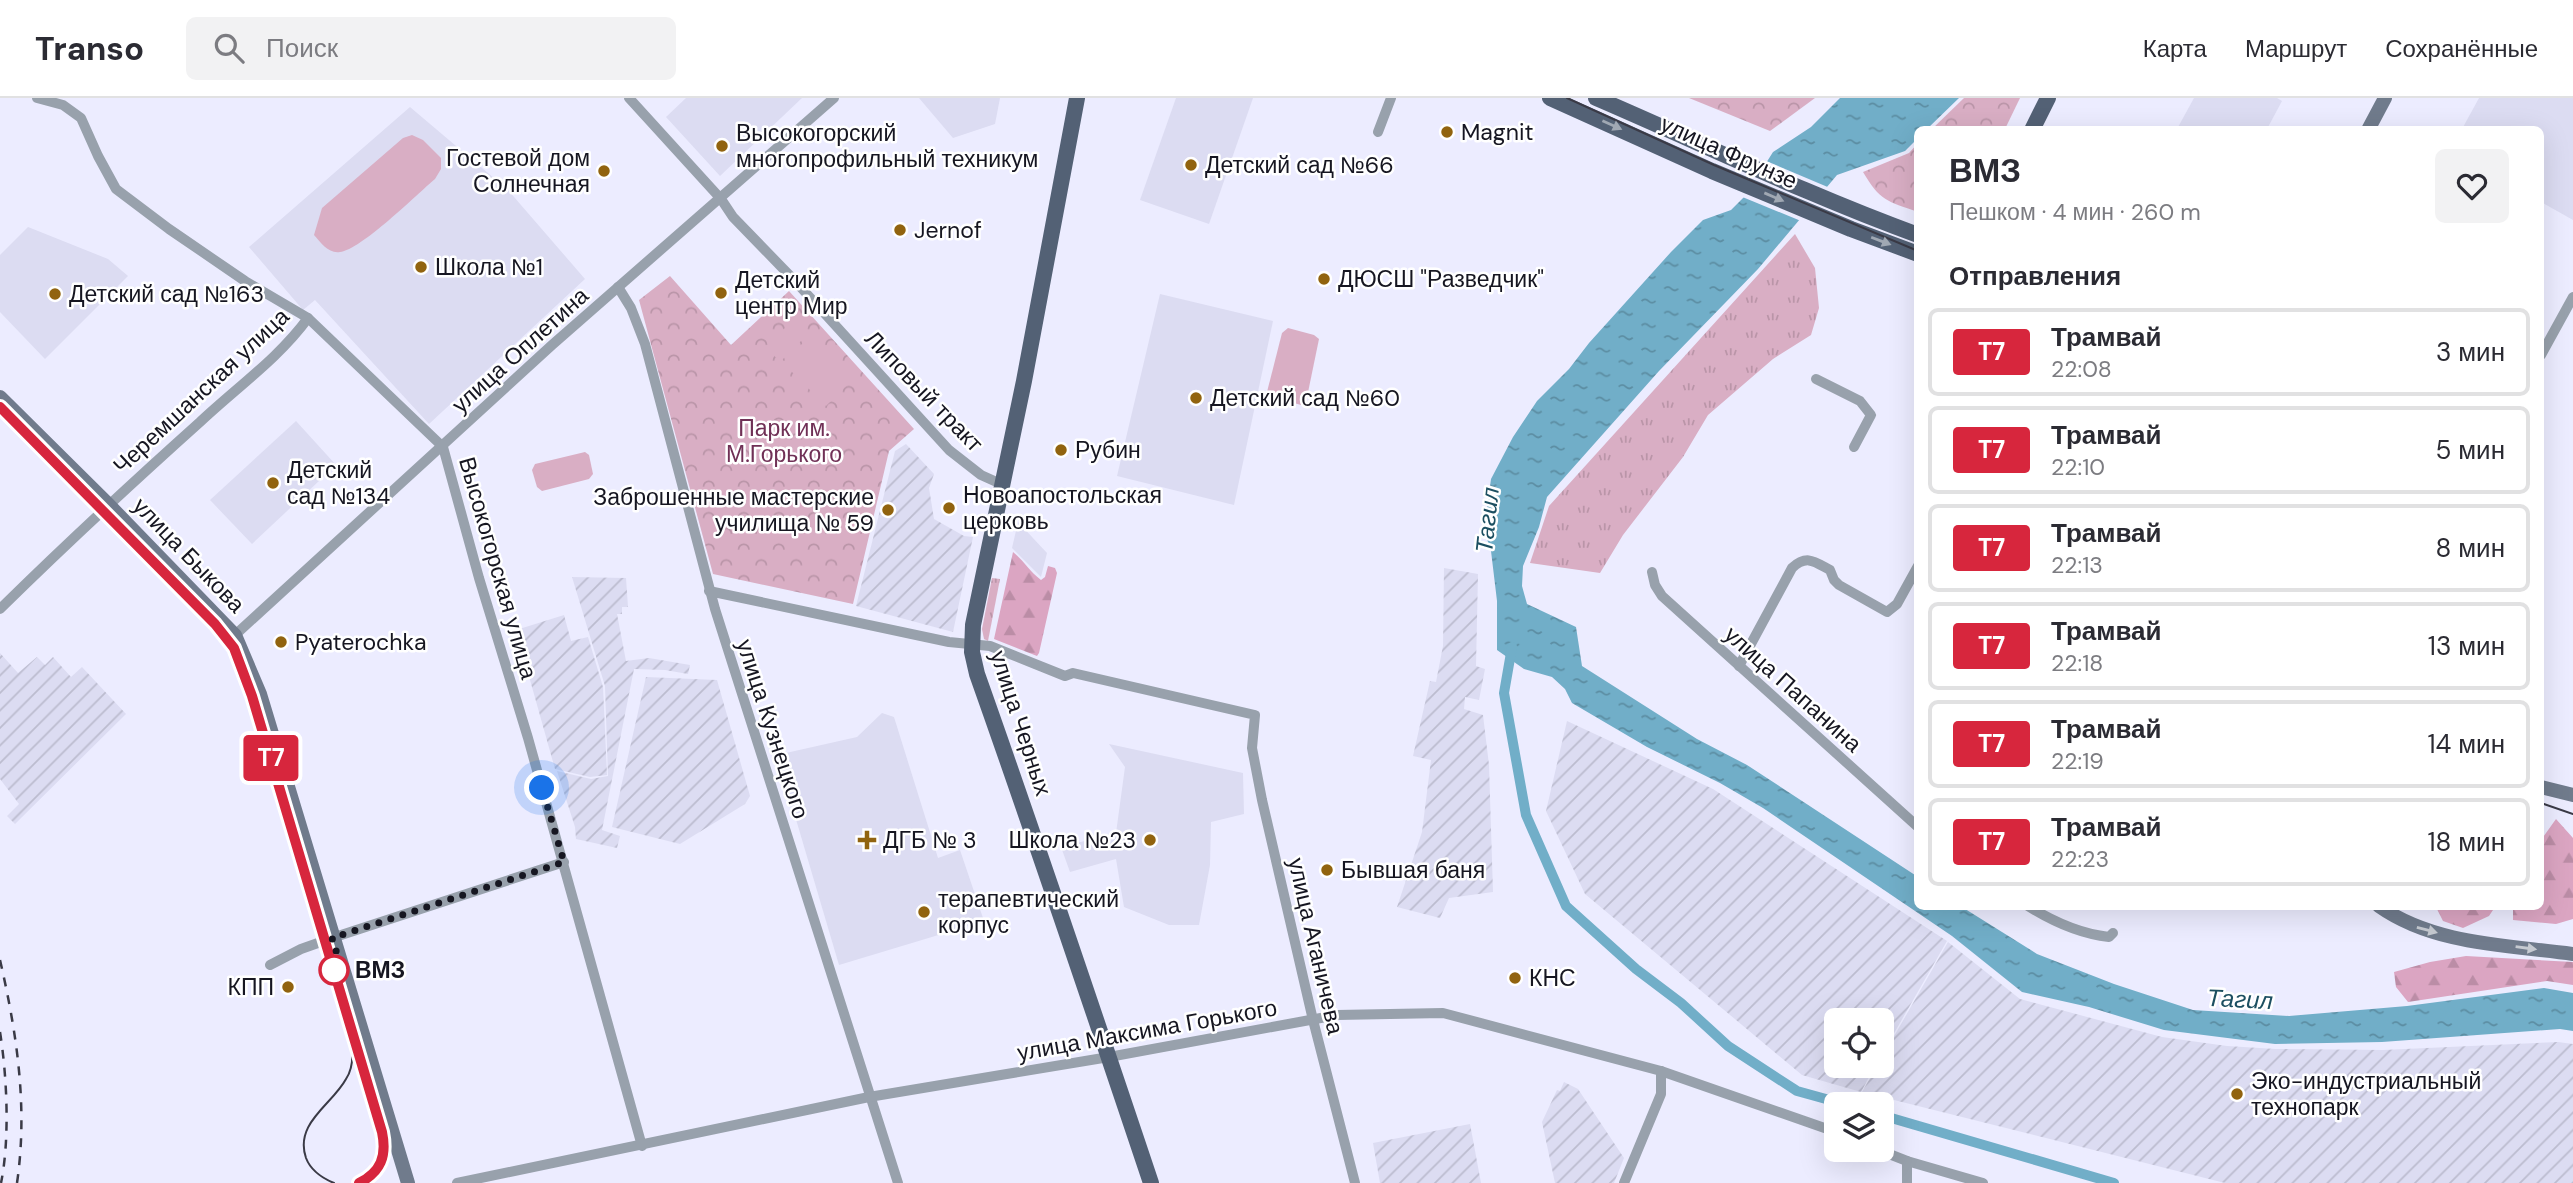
<!DOCTYPE html>
<html lang="ru">
<head>
<meta charset="utf-8">
<style>
  :root { --surface:#fff; --page:#f2f2f3; --text:#2b2b33; --muted:#7c7c81; --line:#e1e1e2 }
  body { margin:0; font-family:"DM Sans",sans-serif; background:var(--page); color:var(--text); height:100vh; display:flex; flex-direction:column; font-size:26px; white-space:nowrap }
  * { box-sizing:border-box; margin:0 }
  p { font-size:23px; color:var(--muted) }
  .icon { flex:none; width:38px; height:38px; fill:none; stroke:currentColor; stroke-width:2; stroke-linecap:round; stroke-linejoin:round }
  .map { position:relative; flex:1; overflow:hidden }
  .drawer { position:absolute; left:1914px; top:28px; width:630px; height:784px; display:flex; flex-direction:column; background:var(--surface); border-radius:10px; box-shadow:0 7px 28px #0002 }
  .drawer>* { flex:none }
  .badge { padding:0 14px; border-radius:5px; font-size:24px; line-height:46px }
  .fabs { position:absolute; left:1824px; top:910px; display:grid; gap:14px }
  .fabs a { display:grid; place-items:center; width:70px; height:70px; border-radius:10px; background:var(--surface); box-shadow:0 7px 28px #0002; font-size:35px }
  .you { position:absolute; width:35px; height:35px; margin:-18px; border:5px solid #fff; border-radius:50%; background:#1a73e8; box-shadow:0 0 0 10px #1a73e833 }
  .map>.badge { position:absolute; translate:-50% -50%; box-shadow:0 0 0 4px #fff }
  h2 { padding:0 35px; font-size:26px; line-height:63px }
  .round { display:grid; place-items:center; flex:none; width:74px; height:74px; border-radius:10px; background:var(--page) }
  .overview { display:flex; align-items:center; justify-content:space-between; height:119px; padding:0 35px }
  h1 { font-size:33px; font-weight:600; line-height:52px }
  ul { padding:0; list-style:none }
  li { display:flex; align-items:center; gap:21px; height:88px; margin:0 14px 10px; padding:0 21px; border:4px solid var(--line); border-radius:10px }
  li div { flex:1 }
  li b { display:block; font-size:26px }
  li em { font-style:normal }
  li .badge { min-width:77px; font-weight:700; text-align:center }
  header { display:flex; align-items:center; gap:42px; box-sizing:border-box; height:98px; padding:0 35px; background:var(--surface); border-bottom:2px solid var(--line) }
  header strong { font-size:33px }
  nav { display:flex; gap:38px; margin-inline-start:auto; font-size:24px }
  .search { width:490px; height:63px; background:var(--page); display:flex; align-items:center; gap:18px; box-sizing:border-box; padding:0 24px; border-radius:10px; color:var(--muted); font-size:26px }
  .map>svg:first-child { display:block }
  .built { fill:#dcdcf2 }
  .industrial { fill:url(#industrial-furrows) }
  .grass { fill:url(#grass-tufts) }
  .forest { fill:url(#forest-firs) }
  .park { fill:url(#park-crowns) }
  .pitch { fill:#d9aec4 }
  .water { fill:url(#water-ripples) }
  .pier { fill:#ececff }
  .lines { fill:none; stroke-linecap:round; stroke-linejoin:round }
  .canal { stroke:#71aec8; stroke-width:10 }
  .street { stroke:#98a1ac; stroke-width:10 }
  .secondary { stroke:#707b8c; stroke-width:14 }
  .primary { stroke:#536175; stroke-width:16 }
  .tram { stroke:#3a3a46; stroke-width:2 }
  .rail { stroke:#3a3a46; stroke-width:2.5; stroke-dasharray:9 9; stroke-linecap:butt }
  .oneway { fill:#a0a8b3 }
  .oneway2 { fill:#c6cad1 }
  .line-casing { stroke:#fff; stroke-width:16 }
  .line { stroke:#d7263d; stroke-width:10 }
  .walk { stroke:#161621; stroke-width:7; stroke-dasharray:0 12.6 }
  .poi-dot { fill:#91630f; stroke:#fff; stroke-width:2.5 }
  .stop-dot { fill:#fff; stroke:#d7263d; stroke-width:3.5 }
  .labels { text-anchor:middle; dominant-baseline:central; stroke-width:5; stroke-linejoin:round; paint-order:stroke }
  .poi-label { font-size:23px; fill:#161621; stroke:#fff; text-anchor:start }
  .street-label { font-size:23px; fill:#161621; stroke:#fff }
  .park-label { font-size:23px; fill:#703056; stroke:#fff }
  .stop-label { font-size:23px; font-weight:bold; fill:#161621; stroke:#fff; text-anchor:start }
  .water-label { font-size:24px; font-style:italic; fill:#1c4f61; stroke:#fff }
</style>
</head>
<body>
<header>
<strong>Transo</strong>
<div class="search"><svg class="icon" aria-label="search" viewBox="0 0 24 24"><circle cx="10" cy="10" r="6"/><path d="M15 15l6 6"/></svg>Поиск</div>
<nav><a>Карта</a><a>Маршрут</a><a>Сохранённые</a></nav>
</header>
<div class="map">
<svg width="2573" height="1085" viewBox="0 0 2573 1085">
  <defs>
    <pattern id="industrial-furrows" width="10" height="10" patternUnits="userSpaceOnUse" patternTransform="scale(1.75)"><rect width="10" height="10" fill="#dcdcf2"/><path d="M-1 1l2-2M0 10L10 0M9 11l2-2" fill="none" stroke="#bcbccf"/></pattern>
    <pattern id="grass-tufts" width="24" height="20" patternUnits="userSpaceOnUse" patternTransform="scale(1.75)"><rect width="24" height="20" fill="#d9aec4"/><path d="M3 7l-1-3M5 7V3M7 7l1-3M15 17l-1-3M17 17v-4M19 17l1-3" fill="none" stroke="#ba95a8"/></pattern>
    <pattern id="forest-firs" width="22" height="20" patternUnits="userSpaceOnUse" patternTransform="scale(1.75)"><rect width="22" height="20" fill="#dba5c2"/><path d="M5 1l3.5 6h-7zM16 11l3.5 6h-7z" fill="#bb8da6"/></pattern>
    <pattern id="park-crowns" width="20" height="18" patternUnits="userSpaceOnUse" patternTransform="scale(1.75)"><rect width="20" height="18" fill="#d9aec4"/><path d="M2 6a3 3 0 1 1 6 0M12 15a3 3 0 1 1 6 0" fill="none" stroke="#ba95a8"/></pattern>
    <pattern id="water-ripples" width="26" height="14" patternUnits="userSpaceOnUse" patternTransform="scale(1.75)"><rect width="26" height="14" fill="#71aec8"/><path d="M2 4q2-2 4 0t4 0M15 11q2-2 4 0t4 0" fill="none" stroke="#5c8da2"/></pattern>
  </defs>
  <rect width="100%" height="100%" fill="#ececff"/>
  <g class="built">
    <polygon points="686,0 802,0 720,78 666,19"/>
    <polygon points="919,0 1000,0 995,26 953,40"/>
    <polygon points="1176,0 1253,0 1209,126 1140,102"/>
    <polygon points="2194,0 2277,0 2282,3 2267,31 2177,31"/>
    <polygon points="2479,0 2573,0 2573,122 2541,104 2541,32 2462,31"/>
    <polygon points="410,9 508,92 585,181 429,326 315,202 303,212 249,149"/>
    <polygon points="28,129 108,161 128,178 45,261 0,214 0,157"/>
    <polygon points="1160,196 1273,223 1234,407 1117,378"/>
    <polygon points="296,323 336,367 252,446 210,402"/>
    <polygon points="1018,424 1047,455 1041,479 1012,450"/>
    <polygon points="882,615 894,619 938,760 960,752 983,820 974,822 975,826 839,867 777,657 857,639"/>
    <polygon points="1109,646 1243,675 1244,716 1211,724 1210,767 1199,827 1169,827 1124,809 1116,761 1070,774 1061,749 1116,735 1125,669"/>
  </g>
  <g class="industrial">
    <polygon points="906,346 934,376 929,390 934,421 964,438 973,439 953,534 856,508 895,353"/>
    <polygon points="1444,470 1478,476 1476,568 1485,571 1479,602 1465,599 1464,611 1483,617 1489,667 1493,794 1449,800 1440,820 1397,809 1422,734 1431,662 1413,658 1430,583 1436,584 1443,548"/>
    <polygon points="572,479 626,480 628,509 622,509 622,516 617,516 626,563 649,560 690,567 688,576 665,572 634,571 602,732 620,738 617,750 576,741 575,729 557,673 591,681 608,678 605,588"/>
    <polygon points="564,517 571,543 588,539 603,589 607,677 590,679 555,671 516,532"/>
    <polygon points="0,555 18,575 37,559 45,567 53,559 71,579 82,569 126,616 15,726 7,718 19,706 0,681"/>
    <polygon points="646,579 717,582 750,698 745,706 680,746 612,729"/>
    <polygon points="1567,623 1713,691 1947,843 1881,958 1881,922 1836,922 1836,968 1875,968 1861,994 1802,977 1585,796 1546,713"/>
    <polygon points="1948,844 2020,901 2162,939 2227,948 2276,951 2383,952 2558,944 2573,946 2573,1085 2225,1085 1862,994 1877,968 1881,968 1881,961"/>
    <polygon points="1564,984 1578,991 1624,1060 1614,1085 1555,1085 1542,1024 1557,992 1560,993"/>
    <polygon points="1470,1026 1481,1085 1380,1085 1373,1045"/>
  </g>
  <g class="grass">
    <polygon points="1795,136 1815,170 1819,210 1811,237 1773,261 1708,317 1683,359 1623,437 1600,475 1530,465 1549,408"/>
    <polygon points="992,480 1000,481 988,543 984,541 982,531"/>
  </g>
  <g class="forest">
    <path d="M1013,454C1024,463 1029,473 1041,482L1045,479L1048,468L1055,470L1057,475L1039,555L1037,558L994,541Z"/>
    <polygon points="2556,721 2573,740 2573,821 2556,826 2513,822 2513,809 2541,808 2541,742"/>
    <polygon points="2432,809 2495,809 2489,818 2463,830 2443,823 2437,811"/>
    <polygon points="2466,858 2573,864 2573,887 2547,883 2408,904 2396,889 2394,874 2430,864"/>
  </g>
  <g class="park">
    <polygon points="1689,0 1815,0 1770,33"/>
    <polygon points="1964,0 2020,0 2005,31 1932,31"/>
    <path d="M1918,45V114C1887,103 1880,103 1863,74L1909,55Z"/>
    <polygon points="670,178 731,247 789,193 914,331 889,353 853,506 713,476 639,202"/>
  </g>
  <g class="pitch">
    <path d="M412,37L423,42L441,60V71L435,81C417,96 361,152 340,154C329,156 321,145 314,137L322,110L403,40Z"/>
    <polygon points="792,223 806,238 780,264 766,249"/>
    <polygon points="1288,230 1314,237 1319,241 1306,304 1301,307 1269,298 1267,294 1282,235"/>
    <polygon points="808,240 851,283 826,308 783,265"/>
    <polygon points="585,354 589,357 593,376 589,381 542,393 537,389 532,372 535,366"/>
  </g>
  <polygon class="water" points="1840,0 1959,0 1927,31 1918,32 1918,40 1905,53 1837,77 1758,171 1659,273 1547,399 1539,429 1523,468 1522,488 1527,506 1576,529 1582,568 1697,641 1747,667 1918,779 1918,808 1962,809 2037,856 2114,886 2193,912 2289,918 2407,908 2544,890 2573,895 2573,933 2560,931 2382,944 2275,946 2164,932 2089,909 2022,894 1952,838 1763,710 1720,685 1647,649 1572,605 1565,591 1552,579 1524,571 1497,552 1497,503 1491,453 1484,432 1491,381 1513,339 1537,303 1569,271 1589,245 1671,154 1703,122 1731,112 1746,97 1773,54 1811,29"/>
  <polygon class="pier" points="1764,62 1830,90 1801,123 1740,98"/>
  <g class="lines">
    <g class="canal">
      <polyline points="1512,549 1504,595 1526,717 1566,808 1636,871 1681,905 1728,948 1797,993 1844,1006"/>
      <polyline points="1881,1017 2114,1085"/>
    </g>
    <g class="street">
      <polyline points="37,0 63,7 81,20 98,58 116,91 169,131 245,183 308,220 443,349 479,480 528,640 642,1048"/>
      <polyline points="629,0 721,101 733,119 795,183 949,352 981,377 1001,386"/>
      <polyline points="1378,34 1391,0"/>
      <polyline points="618,189 631,210 645,246 715,511 898,1085"/>
      <polyline points="2541,257 2573,199"/>
      <polyline points="1816,281 1860,303 1871,317 1854,349"/>
      <polyline points="1652,474 1655,487 1662,498 1918,729"/>
      <polyline points="709,493 949,544 990,548 1065,578 1073,575 1255,617 1252,650 1262,702 1313,922 1355,1085"/>
      <path d="M0,511C65,447 132,385 200,324C236,290 279,260 308,220"/>
      <polyline points="235,537 552,247 834,0"/>
      <path d="M1739,568L1792,470C1807,456 1815,464 1830,472L1834,482L1839,487L1887,514L1897,506L1918,468"/>
      <path d="M2028,808C2052,823 2081,836 2109,839L2113,835"/>
      <polyline points="270,867 301,851 332,840 564,764"/>
      <polyline points="1879,1052 1907,1063 1983,1085"/>
      <polyline points="1907,1063 1907,1085"/>
      <polyline points="457,1085 869,999 1109,959 1337,917 1443,915 1661,973 1836,1034"/>
      <polyline points="1624,1085 1661,996 1661,973"/>
    </g>
    <g class="secondary">
      <polyline points="2368,32 2385,0"/>
      <polyline points="0,299 108,406 235,537 260,596 408,1085"/>
      <polyline points="2541,689 2573,697"/>
      <path d="M2379,808C2434,847 2508,847 2573,856"/>
    </g>
    <g class="primary">
      <path d="M1077,0L1024,283L973,527L972,554L977,576C1037,745 1094,915 1151,1085"/>
      <polyline points="1550,0 1712,73 1851,131 1918,156"/>
      <path d="M1596,0C1703,46 1808,97 1918,137"/>
      <polyline points="2032,32 2048,0"/>
    </g>
    <g class="tram">
      <polyline points="1567,0 1714,67 1918,153"/>
      <path d="M0,315L213,533L235,562L241,575L352,949C353,960 352,972 346,981C332,1007 294,1025 306,1060C311,1073 322,1080 334,1085"/>
      <polyline points="2541,705 2573,716"/>
      <path d="M356,948C363,970 391,1044 382,1064C378,1074 368,1080 359,1085"/>
    </g>
    <g class="rail">
      <path d="M0,862C17,936 28,1009 17,1085"/>
      <path d="M0,934C7,978 10,1041 1,1085"/>
    </g>
  </g>
  <defs><path id="oneway-solid" d="M-6-.8H1V-3.2L6.5 0L1 3.2V.8H-6Z" transform="scale(1.75)"/></defs>
  <g class="oneway">
    <use href="#oneway-solid" transform="translate(1612 27) rotate(24)"/>
    <use href="#oneway-solid" transform="translate(1774 99) rotate(23)"/>
    <use href="#oneway-solid" transform="translate(1881 143) rotate(21)"/>
  </g>
  <g class="oneway2">
    <use href="#oneway-solid" transform="translate(2427 832) rotate(15)"/>
    <use href="#oneway-solid" transform="translate(2526 850) rotate(8)"/>
  </g>
  <g class="lines">
    <defs>
      <path id="line" d="M0,309L215,526L234,550L252,598L382,1034C387,1058 381,1074 359,1085"/>
    </defs>
    <use href="#line" class="line-casing"/>
    <use href="#line" class="line"/>
    <polyline class="walk" points="334,872 344,878 332,840 564,764 542,690"/>
  </g>
  <g class="poi-dot">
    <circle cx="1447" cy="34" r="7"/>
    <circle cx="722" cy="48" r="7"/>
    <circle cx="1191" cy="67" r="7"/>
    <circle cx="604" cy="73" r="7"/>
    <circle cx="900" cy="132" r="7"/>
    <circle cx="421" cy="169" r="7"/>
    <circle cx="1324" cy="181" r="7"/>
    <circle cx="721" cy="195" r="7"/>
    <circle cx="55" cy="196" r="7"/>
    <circle cx="1196" cy="300" r="7"/>
    <circle cx="1061" cy="352" r="7"/>
    <circle cx="273" cy="385" r="7"/>
    <circle cx="949" cy="410" r="7"/>
    <circle cx="888" cy="412" r="7"/>
    <circle cx="281" cy="544" r="7"/>
    <path d="M863.5 731.5h7v7h7v7h-7v7h-7v-7h-7v-7h7z"/>
    <circle cx="1150" cy="742" r="7"/>
    <circle cx="1327" cy="772" r="7"/>
    <circle cx="924" cy="814" r="7"/>
    <circle cx="1515" cy="880" r="7"/>
    <circle cx="288" cy="889" r="7"/>
    <circle cx="2237" cy="996" r="7"/>
  </g>
  <circle class="stop-dot" cx="334" cy="872" r="14"/>
  <g class="labels">
    <g class="poi-label">
      <text x="1461" y="34">Magnit</text>
      <text x="736" y="35">Высокогорский<tspan x="736" dy="26">многопрофильный техникум</tspan></text>
      <text x="590" y="60" text-anchor="end">Гостевой дом<tspan x="590" dy="26">Солнечная</tspan></text>
      <text x="1205" y="67">Детский сад №66</text>
      <text x="914" y="132">Jernof</text>
      <text x="435" y="169">Школа №1</text>
      <text x="1338" y="181">ДЮСШ "Разведчик"</text>
      <text x="735" y="182">Детский<tspan x="735" dy="26">центр Мир</tspan></text>
      <text x="69" y="196">Детский сад №163</text>
      <text x="1210" y="300">Детский сад №60</text>
      <text x="1075" y="352">Рубин</text>
      <text x="287" y="372">Детский<tspan x="287" dy="26">сад №134</tspan></text>
      <text x="963" y="397">Новоапостольская<tspan x="963" dy="26">церковь</tspan></text>
      <text x="874" y="399" text-anchor="end">Заброшенные мастерские<tspan x="874" dy="26">училища № 59</tspan></text>
      <text x="295" y="544">Pyaterochka</text>
      <text x="883" y="742">ДГБ № 3</text>
      <text x="1136" y="742" text-anchor="end">Школа №23</text>
      <text x="1341" y="772">Бывшая баня</text>
      <text x="938" y="801">терапевтический<tspan x="938" dy="26">корпус</tspan></text>
      <text x="1529" y="880">КНС</text>
      <text x="274" y="889" text-anchor="end">КПП</text>
      <text x="2251" y="983">Эко-индустриальный<tspan x="2251" dy="26">технопарк</tspan></text>
    </g>
    <g class="street-label">
      <text transform="translate(1729 54) rotate(24)">улица Фрунзе</text>
      <text transform="translate(520 252) rotate(-42)">улица Оплетина</text>
      <text transform="translate(201 293) rotate(-43)">Черемшанская улица</text>
      <text transform="translate(924 293) rotate(46)">Липовый тракт</text>
      <text transform="translate(189 457) rotate(46)">улица Быкова</text>
      <text transform="translate(498 470) rotate(74)">Высокогорская улица</text>
      <text transform="translate(1793 591) rotate(42)">улица Папанина</text>
      <text transform="translate(1021 625) rotate(72)">улица Черных</text>
      <text transform="translate(773 631) rotate(72)">улица Кузнецкого</text>
      <text transform="translate(1316 848) rotate(77)">улица Аганичева</text>
      <text transform="translate(1147 932) rotate(-10)">улица Максима Горького</text>
    </g>
    <g class="park-label">
      <text x="784" y="330">Парк им.<tspan x="784" dy="26">М.Горького</tspan></text>
    </g>
    <g class="stop-label">
      <text x="355" y="872">ВМЗ</text>
    </g>
    <g class="water-label">
      <text transform="translate(1487 422) rotate(-84)">Тагил</text>
      <text transform="translate(2240 901) rotate(3)">Тагил</text>
    </g>
  </g>
</svg>
<div class="fabs">
<a><svg class="icon" aria-label="locate" viewBox="0 0 24 24"><circle cx="12" cy="12" r="6"/><path d="M12 2v4M12 18v4M2 12h4M18 12h4"/></svg></a>
<a><svg class="icon" aria-label="layers" viewBox="0 0 24 24"><path d="M12 4l9 5-9 5-9-5zM3 14l9 5 9-5"/></svg></a>
</div>
<div class="you" style="left:542px;top:690px"></div>
<b class="badge" style="left:271px;top:660px;background:#d7263d;color:#fff">T7</b>
<section class="drawer">
<div class="overview"><div><h1>ВМЗ</h1><p>Пешком · 4 мин · 260 m</p></div><a class="round"><svg class="icon" aria-label="heart" viewBox="0 0 24 24"><path d="M12 20l-8-8c-3-5 5-10 8-4 3-6 11-1 8 4z"/></svg></a></div>
<h2>Отправления</h2>
<ul>
<li><span class="badge" style="background:#d7263d;color:#fff">T7</span><div><b>Трамвай</b><p>22:08</p></div><em>3 мин</em></li>
<li><span class="badge" style="background:#d7263d;color:#fff">T7</span><div><b>Трамвай</b><p>22:10</p></div><em>5 мин</em></li>
<li><span class="badge" style="background:#d7263d;color:#fff">T7</span><div><b>Трамвай</b><p>22:13</p></div><em>8 мин</em></li>
<li><span class="badge" style="background:#d7263d;color:#fff">T7</span><div><b>Трамвай</b><p>22:18</p></div><em>13 мин</em></li>
<li><span class="badge" style="background:#d7263d;color:#fff">T7</span><div><b>Трамвай</b><p>22:19</p></div><em>14 мин</em></li>
<li><span class="badge" style="background:#d7263d;color:#fff">T7</span><div><b>Трамвай</b><p>22:23</p></div><em>18 мин</em></li>
</ul>
</section>
</div>
</body>
</html>
